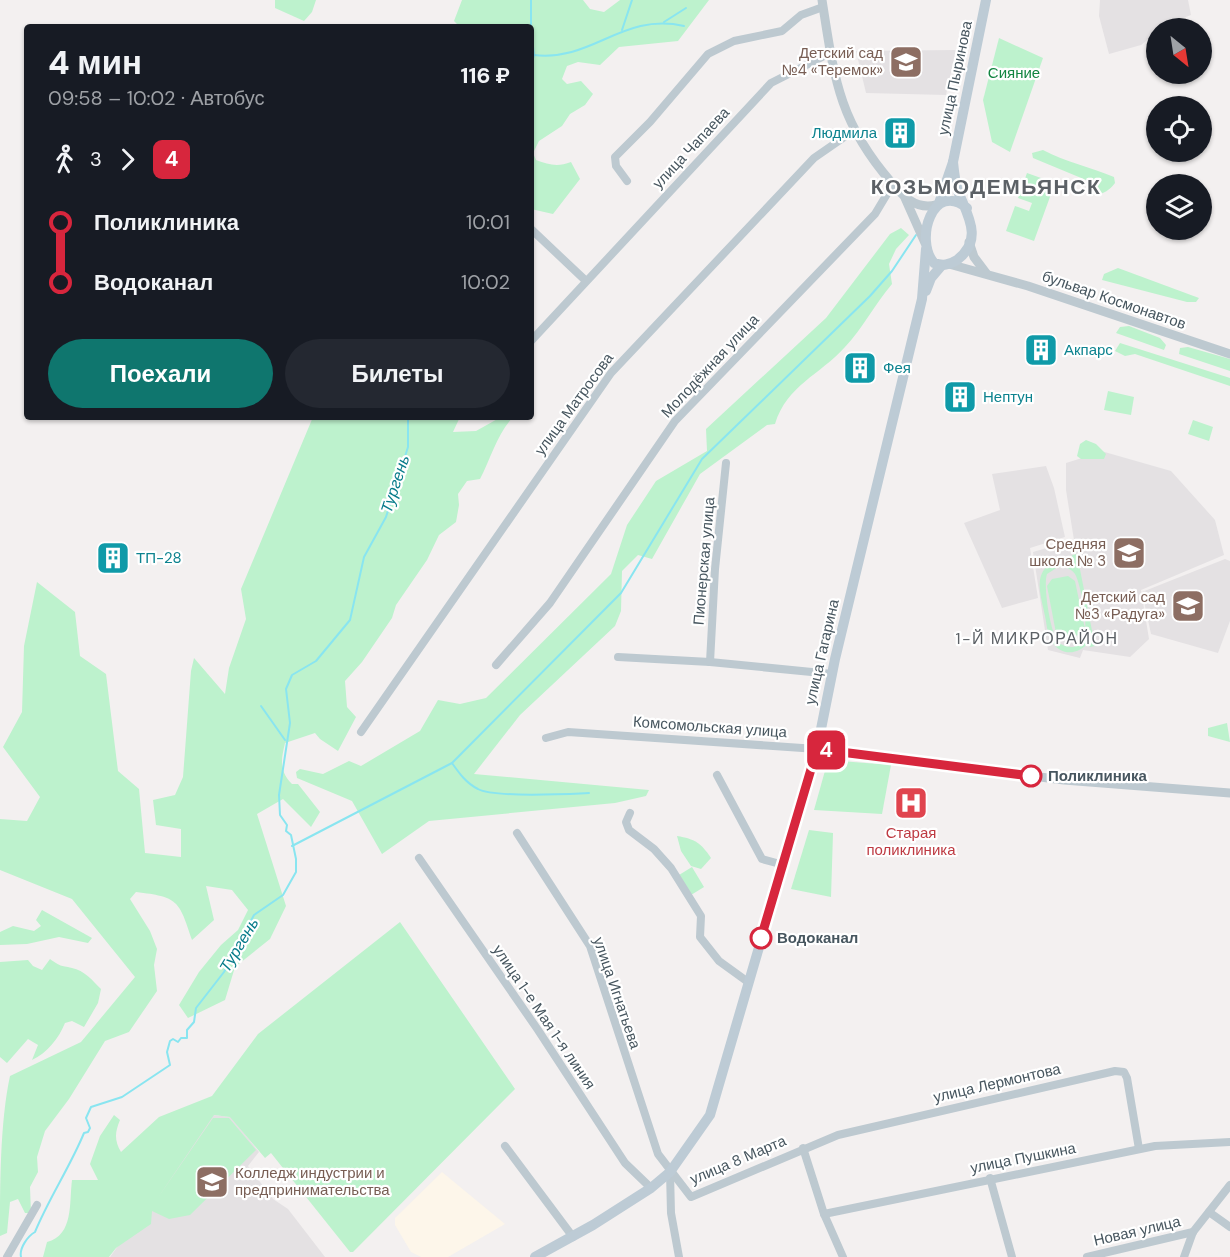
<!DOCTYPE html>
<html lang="ru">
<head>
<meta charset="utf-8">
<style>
  :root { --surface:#171b24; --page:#242831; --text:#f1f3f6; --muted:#9ea1a6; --accent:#0f766e }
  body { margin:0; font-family:"DM Sans",sans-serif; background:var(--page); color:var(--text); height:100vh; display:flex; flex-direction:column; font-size:22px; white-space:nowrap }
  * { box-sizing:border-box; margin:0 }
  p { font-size:20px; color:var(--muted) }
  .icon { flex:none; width:33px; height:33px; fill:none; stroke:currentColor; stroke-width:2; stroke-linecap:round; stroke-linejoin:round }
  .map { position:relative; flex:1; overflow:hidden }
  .sheet { position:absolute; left:24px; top:24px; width:510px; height:396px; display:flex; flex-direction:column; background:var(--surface); border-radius:6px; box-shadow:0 2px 4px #0004 }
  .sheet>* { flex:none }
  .badge { padding:0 12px; border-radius:9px; font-size:21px; line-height:39px }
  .needle { width:39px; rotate:150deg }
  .fabs { position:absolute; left:1146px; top:18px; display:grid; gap:12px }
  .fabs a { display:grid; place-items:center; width:66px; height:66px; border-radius:50%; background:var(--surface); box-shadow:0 2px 4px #0004; font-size:30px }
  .map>.badge { position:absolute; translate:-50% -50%; box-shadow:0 0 0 3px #fff }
  .legs { display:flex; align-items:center; gap:9px; height:66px; padding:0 24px; font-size:20px }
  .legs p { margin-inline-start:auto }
  .head { display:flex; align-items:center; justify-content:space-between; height:102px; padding:0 24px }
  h1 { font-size:33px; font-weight:800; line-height:45px }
  .button { display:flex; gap:12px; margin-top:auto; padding:12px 24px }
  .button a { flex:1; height:69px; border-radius:36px; background:var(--accent); color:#fff; font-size:24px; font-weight:800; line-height:69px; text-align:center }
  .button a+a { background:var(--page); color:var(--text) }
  ul { padding:0 24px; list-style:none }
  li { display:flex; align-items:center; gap:21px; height:60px; font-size:22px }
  li i { display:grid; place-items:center; width:9px; height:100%; margin:0 8px; background:currentColor }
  li i::after { content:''; width:15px; height:15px; margin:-8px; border:4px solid; border-radius:50%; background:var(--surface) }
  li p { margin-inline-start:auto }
  li:first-child i { background:linear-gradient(#0000 50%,currentColor 0) }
  li:last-child i { background:linear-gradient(currentColor 50%,#0000 0) }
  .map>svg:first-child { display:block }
  .commercial { fill:#fdf6ea }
  .education { fill:#e4e1e3 }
  .green { fill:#bdf2cd; fill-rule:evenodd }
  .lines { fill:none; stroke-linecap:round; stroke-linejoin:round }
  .stream { stroke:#89e5f0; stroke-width:2 }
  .minor { stroke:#bdc9d0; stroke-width:8 }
  .tertiary { stroke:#bdc9d0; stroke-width:9 }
  .secondary { stroke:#bdcbd5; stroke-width:10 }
  .line-1-casing { stroke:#fff; stroke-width:14 }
  .line-1 { stroke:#d7263d; stroke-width:9 }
  .stop-1-dot { fill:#fff; stroke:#d7263d; stroke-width:3 }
  .labels { text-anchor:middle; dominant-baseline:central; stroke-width:4.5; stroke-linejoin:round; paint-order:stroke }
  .education-label { font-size:15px; fill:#785e54; stroke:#fff; text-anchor:end }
  .park-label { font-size:15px; fill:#138541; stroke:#fff }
  .street-label { font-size:15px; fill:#47565f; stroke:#fff }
  .culture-label { font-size:15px; fill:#0d838f; stroke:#fff; text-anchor:start }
  .stop-label { font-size:15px; font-weight:bold; fill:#47565f; stroke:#fff; text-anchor:start }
  .health-label { font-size:15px; fill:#be3a42; stroke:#fff }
  .water-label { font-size:16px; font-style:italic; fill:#087c8b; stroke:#fff }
  .neighbourhood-label { font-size:16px; letter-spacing:1.5px; fill:#5c6166; stroke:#fff }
  .district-label { font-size:21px; font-weight:bold; letter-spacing:1.5px; fill:#5c6166; stroke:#fff }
</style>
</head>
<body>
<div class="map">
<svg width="1230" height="1257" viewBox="0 0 1230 1257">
  <rect width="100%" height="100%" fill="#f3f0f0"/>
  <polygon class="commercial" points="442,1172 505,1224 448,1257 421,1257 411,1252 395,1225 395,1218"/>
  <g class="education">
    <polygon points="1100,0 1188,0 1191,15 1156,28 1156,33 1141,45 1109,54 1099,16"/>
    <polygon points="956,50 946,95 866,93 856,51"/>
    <polygon points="1094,449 1171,471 1215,520 1224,555 1141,590 1149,639 1130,657 1083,650 1080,658 1048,650 1033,552 1074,540 1066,490 1066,463 1082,458"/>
    <polygon points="1046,466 1054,488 1065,537 1030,548 1038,598 1002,608 964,523 1000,510 992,474"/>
    <polygon points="1225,559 1230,561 1230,621 1218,653 1151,634 1142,592"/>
    <polygon points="213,1115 231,1117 259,1152 248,1166 273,1199 288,1209 325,1257 110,1257"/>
  </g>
  <g class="green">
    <polygon points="275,0 316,0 312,12 304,21 275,8"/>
    <path d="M462,0H583L590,9L604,12L620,0H709L678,41L619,47L600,65L578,62L567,66L562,79L567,84L581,81L593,94L585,105L570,114L562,126L539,141L533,153L536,160C549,165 558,167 571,162L580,179L553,214L531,209V27H460L454,21Z"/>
    <polygon points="999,38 1043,58 1010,152 992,142 983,100"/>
    <path d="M1043,150C1066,162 1090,167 1114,177L1115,183C1108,192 1100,197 1088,193L1091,184L1086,180L1033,158L1032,153Z"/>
    <polygon points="1027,173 1055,183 1034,241 1006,231 1015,206 1029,211 1032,203 1018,198"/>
    <path d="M901,228L909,235L896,249L889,264L892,284C875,304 862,329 845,347C820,375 787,385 775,424L767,425L700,474L652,559L638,555L622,571L621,611L615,626L520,715L474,774L649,790L646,796L615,803L429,821L382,854L352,801L297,778L296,772L300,769L323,774L349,761L361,766L420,731L438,700L460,704L486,698L611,574L627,525L656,481L707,451L706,429L826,318L890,234Z"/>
    <polygon points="1118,268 1199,298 1196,302 1187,302 1102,280 1104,274"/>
    <polygon points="1129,326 1160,338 1166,345 1164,350 1116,333 1120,327"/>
    <polygon points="1120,343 1230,378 1230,386 1135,354 1125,356 1115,351"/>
    <polygon points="1188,347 1230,359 1230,371 1179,354 1180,348"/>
    <polygon points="1108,391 1134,397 1131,415 1104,410"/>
    <path d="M313,417H460L453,432L476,431L501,417H513C497,434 491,458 480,479L467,481L458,494L459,505L456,522L439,535L427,560L396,605L392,618L362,662L345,681L347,707L356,717L338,751L320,739L315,733L285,743C281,760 279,771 292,784H298L320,812L311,827L283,799L257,814L286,906L270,939L235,967L225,1000L188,1018L179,1005L199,972L221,945L238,930L248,910L232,890L206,886L214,920L192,940C179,900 178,897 136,892L130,899L150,931L157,949L154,965L157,991L129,1032L105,1041L69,1099L45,1131L37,1157L38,1172L30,1187L31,1213H25L18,1199L10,1202L7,1233L0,1236C0,1186 0,1122 10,1076L81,1042L135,977L72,899L0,870V819L27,821L40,797L3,747L22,712L24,646L37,582L75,612L80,656L106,674L118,771L139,789L145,853L181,857V829L156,825L153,800L175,795L183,777L191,671L194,658L225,694L229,668L246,619L241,589Z"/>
    <polygon points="1193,420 1213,427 1209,441 1188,434"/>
    <polygon points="1086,440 1096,444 1106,454 1104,459 1081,459 1077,456 1080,444"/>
    <path d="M1077,554L1095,646L1090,647L1089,642C1080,654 1062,657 1053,643C1047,636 1047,625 1045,616C1042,599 1032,574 1051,564C1059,560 1067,562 1074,566L1072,555ZM1058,567C1065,567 1071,568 1075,574C1081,584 1089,630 1084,640L1074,647C1067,647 1061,646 1057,640C1050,630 1043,585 1047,574Z"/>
    <polygon points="1068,576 1075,581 1085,629 1079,635 1063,638 1056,633 1047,586 1052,579"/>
    <polygon points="1227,723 1230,742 1208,736 1208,728"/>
    <polygon points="828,760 891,765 882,814 814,810"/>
    <polygon points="809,830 833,833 831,897 791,889"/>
    <path d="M677,836C695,839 701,843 711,858L701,869L691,866L681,851Z"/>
    <polygon points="692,867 704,887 691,895 679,875"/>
    <polygon points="42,910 92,938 88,943 59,937 27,944 0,945 0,932 13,926 34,931 41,926 36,920"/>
    <path d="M400,922L515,1089L353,1252H350L271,1153L265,1158L230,1117L214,1115L157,1199L213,1118H229L256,1150L190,1215L169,1219L152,1211L151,1224L116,1248L109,1257H43L47,1242C74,1235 69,1203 72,1180H98L90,1164L100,1136L114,1115L120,1120C115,1132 114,1140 121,1152L159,1117L212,1096L258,1034Z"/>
    <path d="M50,959C61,967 60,965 72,968C84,970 93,981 101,989L98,1003L84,1027L72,1021L65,1023C59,1038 47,1053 32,1060L38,1045L28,1039L7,1063L0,1057V962L28,960L33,966L42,970Z"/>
  </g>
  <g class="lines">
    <g class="stream">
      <polyline points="664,22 686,8"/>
      <polyline points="531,27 531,0"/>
      <polyline points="531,30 534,55 531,65"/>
      <polyline points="622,30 632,0"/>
      <path d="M534,55C593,62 622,12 684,26"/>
      <polyline points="261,706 285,740"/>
      <path d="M452,763C459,773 466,783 478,789C494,798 567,794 589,793"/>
      <polyline points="292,846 452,763 621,593 702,459 870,296 892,271 916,235"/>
      <path d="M21,1257C19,1248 28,1236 35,1232C49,1198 70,1167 84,1133L88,1132L90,1128L86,1118L91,1107L122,1097L170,1065L167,1052L170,1041L173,1039L178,1042L181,1038H187V1030L194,1022L196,1008L224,972L254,915L283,895L296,872V859L291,835L286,831L287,825L280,815L279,795L290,723L286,689L292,675L316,661L350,620L364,557L386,517L408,447V417"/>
    </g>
    <g class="minor">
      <polyline points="627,181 616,166 615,157 650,122 708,54 734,41 782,31 801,15 823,7"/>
      <polyline points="531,229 585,280"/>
      <polyline points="531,341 771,83 830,53"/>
      <polyline points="618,657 710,662 832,674"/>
      <polyline points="710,662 715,569 726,463"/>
      <polyline points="496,665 550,603 675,421 875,214 893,184"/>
      <polyline points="361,732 611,373 814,158 853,131"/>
      <polyline points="546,738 568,732 817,749"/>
      <polyline points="717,775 762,859 784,865"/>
      <polyline points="630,813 626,822 629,830 654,849 671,868 701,916 700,937 719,961 748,982"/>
      <polyline points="517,833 590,946 658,1154 691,1197 838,1135 1115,1071 1124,1072 1127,1078 1139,1149"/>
      <polyline points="419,858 538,1030 625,1163 651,1188"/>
      <polyline points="505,1146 573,1237"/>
      <polyline points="803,1148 824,1214 843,1257"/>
      <polyline points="670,1172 671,1213 679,1257"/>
      <polyline points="990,1178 1012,1257"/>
      <polyline points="1209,1212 1230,1227"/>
      <polyline points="824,1214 1155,1146 1230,1142"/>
      <polyline points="7,1257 37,1205"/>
      <polyline points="1087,1257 1193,1232"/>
      <polyline points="1184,1257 1193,1232 1230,1185"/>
    </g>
    <g class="tertiary">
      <path d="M822,0C834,76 838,121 891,182C903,196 915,210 936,205"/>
      <polyline points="905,198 925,243"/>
      <polyline points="969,242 974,257 986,273"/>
      <polyline points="949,264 1028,286 1230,354"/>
      <polyline points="817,749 1064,780 1230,793"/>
    </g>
    <g class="secondary">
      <path d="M953,162C954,172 955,182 958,191C966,213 985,239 957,260C949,265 943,266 934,263C914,240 933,180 967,208"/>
      <polyline points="939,203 953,162 986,0"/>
      <polyline points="926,291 931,278 942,265"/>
      <polyline points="535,1257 593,1225 651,1188 670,1172 710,1115 817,749 835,659 922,299 926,249"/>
    </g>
  </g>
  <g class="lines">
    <defs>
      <polyline id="line-1" points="761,938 817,749 1031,776"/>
    </defs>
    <use href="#line-1" class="line-1-casing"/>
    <use href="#line-1" class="line-1"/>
  </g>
  <defs>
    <symbol id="school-square" viewBox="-11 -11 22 22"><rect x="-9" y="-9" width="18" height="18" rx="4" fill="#8d6e63" stroke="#fff"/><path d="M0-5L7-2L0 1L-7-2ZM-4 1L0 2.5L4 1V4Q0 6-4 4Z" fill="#fff"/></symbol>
    <symbol id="building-square" viewBox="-11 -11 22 22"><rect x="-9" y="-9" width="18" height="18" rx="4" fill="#0f9aa8" stroke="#fff"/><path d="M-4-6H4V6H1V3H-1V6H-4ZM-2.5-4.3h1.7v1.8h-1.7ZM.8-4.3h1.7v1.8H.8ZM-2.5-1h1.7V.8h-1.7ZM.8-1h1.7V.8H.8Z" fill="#fff"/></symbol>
    <symbol id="hospital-square" viewBox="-11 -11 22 22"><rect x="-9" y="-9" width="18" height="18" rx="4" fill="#e0444e" stroke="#fff"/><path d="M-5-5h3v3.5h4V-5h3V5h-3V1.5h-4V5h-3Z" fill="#fff"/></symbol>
  </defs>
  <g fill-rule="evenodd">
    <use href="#school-square" x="887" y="43" width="38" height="38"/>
    <use href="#building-square" x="881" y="114" width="38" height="38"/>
    <use href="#building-square" x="1022" y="331" width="38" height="38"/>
    <use href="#building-square" x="841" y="349" width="38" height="38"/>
    <use href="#building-square" x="941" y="378" width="38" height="38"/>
    <use href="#school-square" x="1110" y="534" width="38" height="38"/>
    <use href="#building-square" x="94" y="539" width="38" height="38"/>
    <use href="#school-square" x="1169" y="587" width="38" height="38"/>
    <use href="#hospital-square" x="892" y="784" width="38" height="38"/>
    <use href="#school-square" x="193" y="1163" width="38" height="38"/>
  </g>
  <g class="stop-1-dot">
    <circle cx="1031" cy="776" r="10"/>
    <circle cx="761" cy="938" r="10"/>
  </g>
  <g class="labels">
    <g class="education-label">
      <text x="883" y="53">Детский сад<tspan x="883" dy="17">№4 «Теремок»</tspan></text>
      <text x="1106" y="544">Средняя<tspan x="1106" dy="17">школа № 3</tspan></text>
      <text x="1165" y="597">Детский сад<tspan x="1165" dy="17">№3 «Радуга»</tspan></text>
      <text x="235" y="1173" text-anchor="start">Колледж индустрии и<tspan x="235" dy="17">предпринимательства</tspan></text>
    </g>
    <g class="park-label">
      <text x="1014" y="73">Сияние</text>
    </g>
    <g class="street-label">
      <text transform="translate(955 78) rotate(-78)">улица Пыринова</text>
      <text transform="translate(691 148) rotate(-47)">улица Чапаева</text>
      <text transform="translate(1114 300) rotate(19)">бульвар Космонавтов</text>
      <text transform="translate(710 366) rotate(-47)">Молодёжная улица</text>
      <text transform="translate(574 404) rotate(-54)">улица Матросова</text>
      <text transform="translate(704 561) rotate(-85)">Пионерская улица</text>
      <text transform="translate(822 652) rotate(-77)">улица Гагарина</text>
      <text transform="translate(710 727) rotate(4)">Комсомольская улица</text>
      <text transform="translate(617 993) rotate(71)">улица Игнатьева</text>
      <text transform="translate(544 1017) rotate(56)">улица 1-е Мая 1-я линия</text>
      <text transform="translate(997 1083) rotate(-13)">улица Лермонтова</text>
      <text transform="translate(1023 1158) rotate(-11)">улица Пушкина</text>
      <text transform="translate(738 1160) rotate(-23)">улица 8 Марта</text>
      <text transform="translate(1137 1231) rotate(-13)">Новая улица</text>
    </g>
    <g class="culture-label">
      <text x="877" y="133" text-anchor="end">Людмила</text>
      <text x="1064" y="350">Акпарс</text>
      <text x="883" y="368">Фея</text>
      <text x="983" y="397">Нептун</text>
      <text x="136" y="558">ТП-28</text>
    </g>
    <g class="stop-label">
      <text x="1048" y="776">Поликлиника</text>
      <text x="777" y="938">Водоканал</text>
    </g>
    <g class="health-label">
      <text x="911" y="833">Старая<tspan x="911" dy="17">поликлиника</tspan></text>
    </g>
    <g class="water-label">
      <text transform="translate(395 484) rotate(-72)">Тургень</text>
      <text transform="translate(239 945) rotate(-59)">Тургень</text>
    </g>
    <g class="neighbourhood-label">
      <text x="1037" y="638">1-Й МИКРОРАЙОН</text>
    </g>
    <g class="district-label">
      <text x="986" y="187">КОЗЬМОДЕМЬЯНСК</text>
    </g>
  </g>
</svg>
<div class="fabs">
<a><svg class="needle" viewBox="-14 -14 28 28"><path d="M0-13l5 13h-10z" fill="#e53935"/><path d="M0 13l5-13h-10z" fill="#9ea1a6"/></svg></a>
<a><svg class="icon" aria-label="locate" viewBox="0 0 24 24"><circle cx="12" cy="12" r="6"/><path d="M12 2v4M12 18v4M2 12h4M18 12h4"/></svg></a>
<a><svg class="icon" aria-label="layers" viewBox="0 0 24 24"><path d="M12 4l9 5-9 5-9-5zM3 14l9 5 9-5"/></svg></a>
</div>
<b class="badge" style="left:826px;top:750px;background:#d7263d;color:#fff">4</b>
<section class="sheet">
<div class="head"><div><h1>4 мин</h1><p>09:58 – 10:02 · Автобус</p></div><b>116 ₽</b></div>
<div class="legs"><svg class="icon" aria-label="walk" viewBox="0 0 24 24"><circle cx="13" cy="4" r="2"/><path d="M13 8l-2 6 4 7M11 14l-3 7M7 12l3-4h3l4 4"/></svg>3<svg class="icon" aria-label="forward" viewBox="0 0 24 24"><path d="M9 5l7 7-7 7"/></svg><b class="badge" style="background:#d7263d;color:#fff">4</b></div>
<ul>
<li><i style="color:#d7263d"></i><b>Поликлиника</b><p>10:01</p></li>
<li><i style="color:#d7263d"></i><b>Водоканал</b><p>10:02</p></li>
</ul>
<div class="button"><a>Поехали</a><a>Билеты</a></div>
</section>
</div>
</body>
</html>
